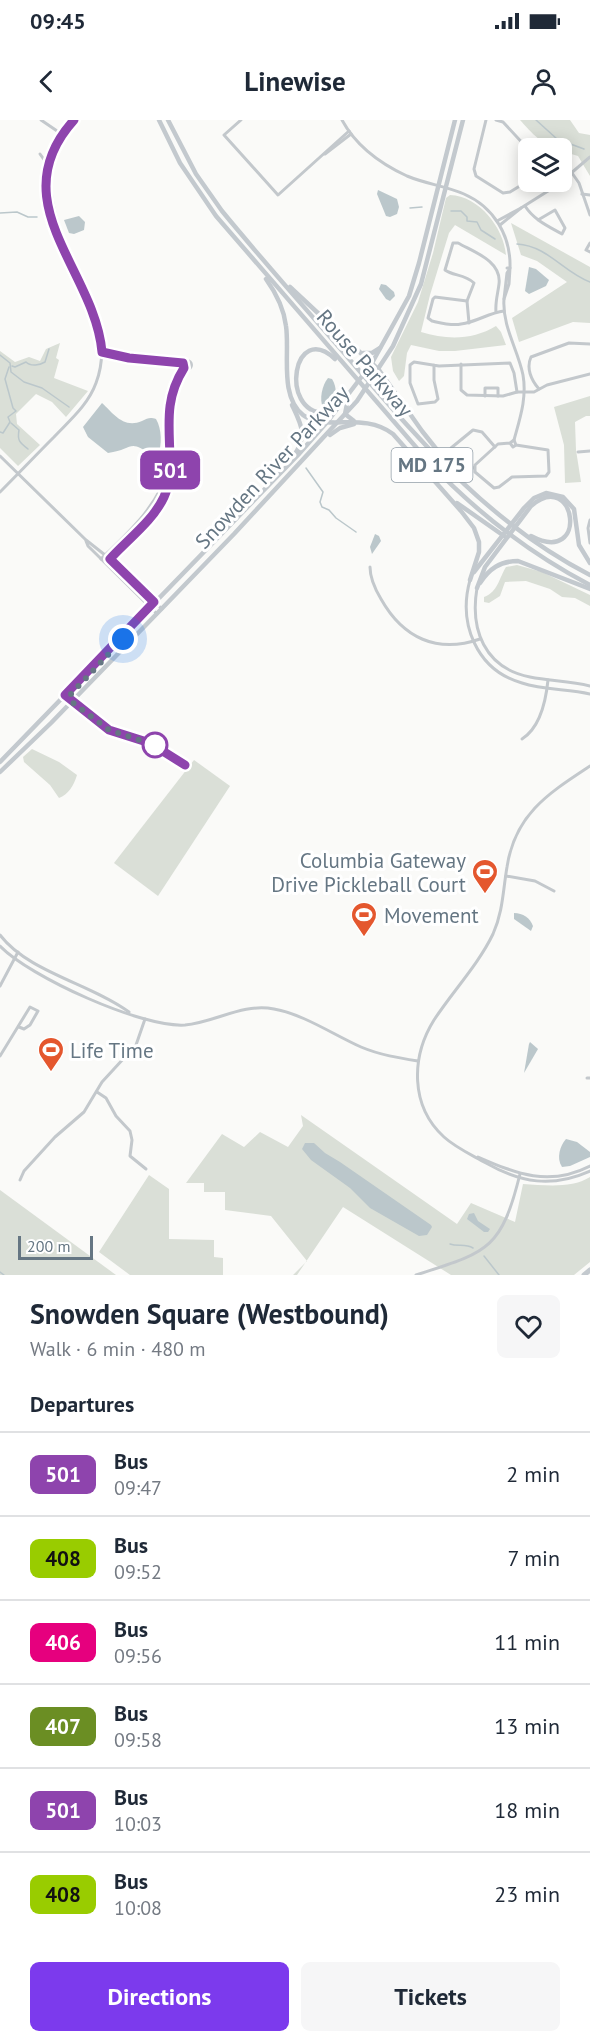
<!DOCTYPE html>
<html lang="en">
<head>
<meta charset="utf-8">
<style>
  :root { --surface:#fff; --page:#f6f6f7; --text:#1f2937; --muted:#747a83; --line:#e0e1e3; --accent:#7c3aed }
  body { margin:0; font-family:"PT Sans",sans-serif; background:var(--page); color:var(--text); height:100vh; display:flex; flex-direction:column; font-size:22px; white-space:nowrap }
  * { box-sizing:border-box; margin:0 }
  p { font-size:20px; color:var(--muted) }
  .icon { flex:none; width:33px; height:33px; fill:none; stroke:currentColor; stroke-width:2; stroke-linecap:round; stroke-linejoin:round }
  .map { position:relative; height:1155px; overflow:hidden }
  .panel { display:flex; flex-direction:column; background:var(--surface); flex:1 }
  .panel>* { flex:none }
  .badge { padding:0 12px; border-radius:9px; font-size:21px; line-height:39px }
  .fabs { position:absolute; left:518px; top:18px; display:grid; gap:12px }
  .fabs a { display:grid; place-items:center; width:54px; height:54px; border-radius:9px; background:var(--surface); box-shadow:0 3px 15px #0003; font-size:30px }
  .scale { position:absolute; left:18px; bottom:15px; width:75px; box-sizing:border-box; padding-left:6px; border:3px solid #657683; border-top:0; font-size:16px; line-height:21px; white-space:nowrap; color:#657683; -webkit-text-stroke:4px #fff; paint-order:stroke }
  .you { position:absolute; width:30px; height:30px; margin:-15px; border:4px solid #fff; border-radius:50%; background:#1a73e8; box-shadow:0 0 0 9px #1a73e833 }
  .map>.badge { position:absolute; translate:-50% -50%; box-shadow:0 0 0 3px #fff }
  h2 { padding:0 30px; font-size:22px; line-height:54px }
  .round { display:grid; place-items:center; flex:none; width:63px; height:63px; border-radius:9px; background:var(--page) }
  .head { display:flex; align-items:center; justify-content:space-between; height:102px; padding:0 30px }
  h1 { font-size:28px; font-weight:700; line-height:45px }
  .action { display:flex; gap:12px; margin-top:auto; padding:12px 30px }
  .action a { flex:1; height:69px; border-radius:9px; background:var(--accent); color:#fff; font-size:24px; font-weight:700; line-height:69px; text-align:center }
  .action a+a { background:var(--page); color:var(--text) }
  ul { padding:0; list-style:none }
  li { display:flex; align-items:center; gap:18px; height:84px; padding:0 30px; border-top:2px solid var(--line) }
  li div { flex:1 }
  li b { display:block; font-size:22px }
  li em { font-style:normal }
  li .badge { min-width:66px; font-weight:700; text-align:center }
  .status { display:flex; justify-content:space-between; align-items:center; height:42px; padding:0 30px; background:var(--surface); direction:ltr }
  .status svg { height:16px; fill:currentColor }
  header { display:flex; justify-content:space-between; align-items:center; height:78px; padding:0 30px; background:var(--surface); font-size:27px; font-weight:700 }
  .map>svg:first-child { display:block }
  .green { fill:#dadfd7 }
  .water { fill:#bbc7cb }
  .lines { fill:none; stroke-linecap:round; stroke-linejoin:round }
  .stream { stroke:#bbc7cb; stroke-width:1.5 }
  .minor { stroke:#c3c8cc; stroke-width:3 }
  .major { stroke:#c3c9ce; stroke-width:4.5 }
  .highway { stroke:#c3c9ce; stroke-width:5 }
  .line-casing { stroke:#fff; stroke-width:14 }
  .line { stroke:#8e44ad; stroke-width:9 }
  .walk { stroke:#657683; stroke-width:6; stroke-dasharray:0 10.8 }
  .stop-dot { fill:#fff; stroke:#8e44ad; stroke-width:3 }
  .labels { text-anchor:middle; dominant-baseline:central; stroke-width:6; stroke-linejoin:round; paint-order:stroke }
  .shield { fill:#fff; stroke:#939fa8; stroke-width:1.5 }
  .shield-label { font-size:20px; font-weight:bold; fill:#657683 }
  .street-label { font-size:21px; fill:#657683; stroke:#fff }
  .poi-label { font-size:21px; fill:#657683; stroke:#fff; text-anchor:start }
</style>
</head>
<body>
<div class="status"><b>09:45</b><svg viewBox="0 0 49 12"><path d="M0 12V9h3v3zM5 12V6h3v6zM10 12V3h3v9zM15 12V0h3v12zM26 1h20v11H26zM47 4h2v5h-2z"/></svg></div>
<header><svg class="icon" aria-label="back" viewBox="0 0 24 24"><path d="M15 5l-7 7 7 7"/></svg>Linewise<svg class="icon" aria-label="person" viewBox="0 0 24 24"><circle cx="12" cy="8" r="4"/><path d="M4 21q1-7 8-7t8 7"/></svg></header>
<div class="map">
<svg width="590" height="1155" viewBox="0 0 590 1155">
  <rect width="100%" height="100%" fill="#fafaf8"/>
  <g class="green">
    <path d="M520,0H570L579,13L590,15V56L578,36L561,31V28C544,28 531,12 520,0Z"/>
    <path d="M450,75C479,76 504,108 506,135L455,105L449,113L430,175L421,212C447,220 473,220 496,206L501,212L506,225L455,231H439L411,225L407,233L404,256L399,261L393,251L391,237L418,182L433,133L446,78Z"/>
    <polygon points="511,103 590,147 590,203 573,202 519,222 512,198 567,162 537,141 521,135"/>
    <polygon points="60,223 56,238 59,240 54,258 88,271 66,297 52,282 36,274 16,294 17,304 40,325 18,346 0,328 0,231 15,242 29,237 40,241 46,229"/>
    <polygon points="590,276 590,296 586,296 575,302 576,330 581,362 565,363 564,325 554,287"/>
    <path d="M517,445L542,452L590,475V486L575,478L562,477L550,469L526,461L505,462L500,476L489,483L484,482V477C498,472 499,458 506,447Z"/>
    <path d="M32,629L59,642L77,655C74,665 68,675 59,678L50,665L24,642L23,637Z"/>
    <polygon points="194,640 230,666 158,776 114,743"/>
    <path d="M301,995L457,1104L471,1083L515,1102L523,1064C544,1065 571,1069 590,1057V1142L574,1155H451L343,1087L297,1155H293L307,1141L271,1096L225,1090V1072H204V1063H186L222,1014L244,1027L260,1012L288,1027L303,1006Z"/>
    <polygon points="149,1055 169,1069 169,1119 214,1120 214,1137 223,1138 223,1155 130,1155 99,1132"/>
    <polygon points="0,1070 116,1155 0,1155"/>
  </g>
  <g class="water">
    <polygon points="378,70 397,79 399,87 397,94 390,97 386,96 377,74"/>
    <polygon points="79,96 85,102 84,110 74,114 69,113 64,100"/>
    <polygon points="529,147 536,149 549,160 546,166 529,174 525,171"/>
    <polygon points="381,164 386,165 394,172 395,176 390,181 386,179 379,169"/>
    <path d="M328,258L332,259C337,267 337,276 331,285L323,287C319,280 322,265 328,258Z"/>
    <path d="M102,283C113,293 123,309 142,301C148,298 150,297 156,299C162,309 162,325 158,336L153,337C128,317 134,330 108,333L88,317L83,307Z"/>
    <polygon points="375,414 379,416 381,421 372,434 370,427"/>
    <path d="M514,793C523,793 530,798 533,806L531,811L514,799Z"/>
    <polygon points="530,922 538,929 524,953 529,924"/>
    <path d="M566,1019L577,1022L590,1032V1037L570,1046L562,1047C556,1038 560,1026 566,1019Z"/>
    <polygon points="305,1023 314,1023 325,1033 340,1042 431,1105 432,1107 427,1115 419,1116 370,1088 350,1068 311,1040 302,1029"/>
    <polygon points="474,1093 478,1101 490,1109 488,1112 484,1112 467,1099 469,1094"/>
  </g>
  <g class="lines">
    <g class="stream">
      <polyline points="536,0 557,19 584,29"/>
      <polyline points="410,88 422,87"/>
      <polyline points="451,91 461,91 467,97 467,101 477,102 481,110 495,119"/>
      <polyline points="0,93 17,92 28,97 37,97"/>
      <path d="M517,124C548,126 563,152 590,162"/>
      <polyline points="0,235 10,243 11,252 24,262 42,268 69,287"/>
      <path d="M12,246L15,247L26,242C31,247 40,245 45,242L49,229"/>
      <path d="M11,303L19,310C17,321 20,323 28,329"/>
      <polyline points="0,312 3,313 10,302 8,297 16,291 13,288 5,259 9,247"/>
      <polyline points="306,348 323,372 320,382 322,387 329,390 336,398 356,412"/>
      <path d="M450,1124C458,1127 465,1123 473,1128"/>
      <polyline points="484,1136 499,1155"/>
      <polyline points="0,1152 4,1155"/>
    </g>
    <g class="minor">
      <polyline points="41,0 63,15"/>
      <polyline points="241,0 224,15 278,75 349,11"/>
      <path d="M342,0C356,26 381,44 407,56C426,64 446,66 464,74C494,87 511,116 510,148H507"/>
      <polyline points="486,0 474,49 476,56 503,73 510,72 528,61"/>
      <polyline points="496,0 503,2 528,29"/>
      <polyline points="40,34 45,41 47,48"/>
      <polyline points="325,34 351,14"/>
      <polyline points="572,53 579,63 590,95"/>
      <polyline points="544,62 549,70"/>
      <polyline points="548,62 552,68"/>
      <polyline points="582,74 590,75"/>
      <path d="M525,86C534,100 548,106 562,114L565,108L555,90L538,100"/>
      <polyline points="521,88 556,66 590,37"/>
      <polyline points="497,101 521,88 500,105"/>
      <polyline points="590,123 586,130 590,132"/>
      <polygon points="510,148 509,164 504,179 507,153"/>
      <path d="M504,179C502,206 518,230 523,255C527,278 520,298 514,320"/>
      <path d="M467,181L435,177L433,179L428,198L432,201C441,203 452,206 461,204C477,202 488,193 504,191"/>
      <path d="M469,203L467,181L474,163C465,154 453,156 445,150L453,123H458C474,132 502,141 499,164C498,173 495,182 496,192"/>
      <polyline points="102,232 129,239 183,243"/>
      <circle cx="187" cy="245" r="4.5"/>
      <polyline points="461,244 461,270 467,275 503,276 517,272 534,272 547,265 590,254"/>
      <polyline points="434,245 434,260 438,279 435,282 418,284 410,263 410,245 414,242 439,246 510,243 514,253 517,272"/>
      <path d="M539,269C531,260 526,248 531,237L569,223L590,224"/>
      <polyline points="485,276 485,268 498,268 498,276"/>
      <polyline points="510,323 513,327 516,325 548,330 549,352 546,356 512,357 499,367 494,368 475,352 475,345 498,324 510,323 514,320 516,325"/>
      <polyline points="578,332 590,331"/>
      <polyline points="0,336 86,420 105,435 162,489"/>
      <polyline points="474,348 467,346 451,328 473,310 482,312 495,327"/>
      <path d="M0,372C18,354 36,335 54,317C70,300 88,285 96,263C130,174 0,94 74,0"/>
      <polyline points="590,400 588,408 590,423"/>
      <polyline points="86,421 88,426 157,494"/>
      <path d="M101,439C129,412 158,386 169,348"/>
      <path d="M106,443C125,424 159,396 167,369C171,359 170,348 170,337C169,304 165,278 184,248"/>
      <path d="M370,447C370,459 375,469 381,479C403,518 437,534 480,519"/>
      <path d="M470,460C458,503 476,550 522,563C543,570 568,569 590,574"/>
      <path d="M477,468C470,509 484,548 530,557C550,561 570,561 590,566"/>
      <polyline points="65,575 78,591 96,605 123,616 150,623 185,645"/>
      <polyline points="74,583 106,608"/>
      <path d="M522,619C541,607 546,580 548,560"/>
      <path d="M590,646C549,673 515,694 507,747C503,770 503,792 493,814C478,845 453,871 434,900C411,937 410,986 444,1017C456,1028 472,1035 486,1043C521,1063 552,1068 590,1051"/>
      <polyline points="506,756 535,761 554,771"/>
      <path d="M0,815C28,852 91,864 129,892"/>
      <path d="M0,826C30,857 142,908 185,905C216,902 242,883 274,889C303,894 334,915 361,927C380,935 399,938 418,941"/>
      <polyline points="0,866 18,832"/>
      <polyline points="0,936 30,887 38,891 30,905 24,909 19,907"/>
      <polyline points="587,958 590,958"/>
      <polyline points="97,972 106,978 116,996 130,1011 132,1020 130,1036 146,1049"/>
      <path d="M478,1037C517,1054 549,1067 590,1046"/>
      <polyline points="20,1060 24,1051 55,1017 84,992 102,962 136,925 145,899"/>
      <path d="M416,1155C487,1132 501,1131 520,1054"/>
    </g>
    <g class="major">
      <path d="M159,0L180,43L216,96L428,341C475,391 529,433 590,465"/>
      <path d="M168,0L196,54L222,91C263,141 307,190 350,240C423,324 489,403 590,455"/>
      <path d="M266,159C276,173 284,189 286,206C290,233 279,276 303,295C325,312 363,291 393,314L461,391L474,408L479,422V432L470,460"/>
      <polyline points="290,167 379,250 422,311 457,355"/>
      <polyline points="363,233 372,233 380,228"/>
      <path d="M335,239C293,200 279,292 324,293L337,286"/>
      <polyline points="348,279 345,294 354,301"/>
      <path d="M292,285C302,306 308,316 293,337"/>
      <polyline points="330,315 340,308 354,304"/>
      <polyline points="457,383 504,416"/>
      <polyline points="474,452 524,388 534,378 546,373 563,377 574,389 579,425 590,443"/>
      <path d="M480,463C489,449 500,441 518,441L590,469"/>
      <path d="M477,468L485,447L531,386C576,347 590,447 531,416"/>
      <polyline points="72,582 70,575 136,503"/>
      <polyline points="0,642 298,335 328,301 372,243 409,176 419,143 455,0"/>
      <polyline points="0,652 51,603 234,414 357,281 393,226 421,164 463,0"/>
    </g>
    <polyline class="highway" points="584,1155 590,1150"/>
  </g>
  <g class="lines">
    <defs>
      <path id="line" d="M74,0C0,82 95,150 102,232L129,238L183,243L184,248C165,278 169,303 170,337C170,351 170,364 164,377C153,401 127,420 110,439L154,482L65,575L109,610L150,623L185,645"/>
    </defs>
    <use href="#line" class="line-casing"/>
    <use href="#line" class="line"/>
    <polyline class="walk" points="123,519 70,575 72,582 109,610 155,625"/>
  </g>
  <defs>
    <symbol id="stadium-pin" viewBox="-11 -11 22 30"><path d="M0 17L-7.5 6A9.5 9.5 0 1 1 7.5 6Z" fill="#e4572e" stroke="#fff"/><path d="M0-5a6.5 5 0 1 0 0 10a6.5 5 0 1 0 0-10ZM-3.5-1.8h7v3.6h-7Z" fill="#fff"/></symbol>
  </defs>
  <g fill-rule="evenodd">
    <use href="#stadium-pin" x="470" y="737" width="30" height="40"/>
    <use href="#stadium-pin" x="349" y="780" width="30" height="40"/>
    <use href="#stadium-pin" x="36" y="915" width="30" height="40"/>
  </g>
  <circle class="stop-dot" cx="155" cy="625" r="12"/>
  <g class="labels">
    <rect class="shield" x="391.5" y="328" width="81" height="34" rx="4.5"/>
    <g class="shield-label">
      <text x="432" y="345">MD 175</text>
    </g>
    <g class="street-label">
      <text transform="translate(365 243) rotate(49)">Rouse Parkway</text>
      <text transform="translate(272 347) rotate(-47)">Snowden River Parkway</text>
    </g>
    <g class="poi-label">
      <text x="466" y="740" text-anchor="end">Columbia Gateway<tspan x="466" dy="24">Drive Pickleball Court</tspan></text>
      <text x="384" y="795">Movement</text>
      <text x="70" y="930">Life Time</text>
    </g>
  </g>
</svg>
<div class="fabs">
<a><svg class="icon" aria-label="layers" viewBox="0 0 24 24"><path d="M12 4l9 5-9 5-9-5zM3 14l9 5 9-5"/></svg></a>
</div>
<div class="scale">200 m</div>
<div class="you" style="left:123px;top:519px"></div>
<b class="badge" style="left:170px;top:350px;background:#8e44ad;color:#fff">501</b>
</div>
<section class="panel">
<div class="head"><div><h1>Snowden Square (Westbound)</h1><p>Walk · 6 min · 480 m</p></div><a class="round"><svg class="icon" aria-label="heart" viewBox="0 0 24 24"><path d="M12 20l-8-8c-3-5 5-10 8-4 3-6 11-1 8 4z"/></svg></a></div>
<h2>Departures</h2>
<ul>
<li><span class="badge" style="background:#8e44ad;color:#fff">501</span><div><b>Bus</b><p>09:47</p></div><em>2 min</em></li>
<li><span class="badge" style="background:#9c0;color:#111">408</span><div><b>Bus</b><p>09:52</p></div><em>7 min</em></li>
<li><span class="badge" style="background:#e6007e;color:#fff">406</span><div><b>Bus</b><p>09:56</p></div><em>11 min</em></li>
<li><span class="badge" style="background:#6b8e23;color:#fff">407</span><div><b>Bus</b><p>09:58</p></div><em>13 min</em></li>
<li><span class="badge" style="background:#8e44ad;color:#fff">501</span><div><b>Bus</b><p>10:03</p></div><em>18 min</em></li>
<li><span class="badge" style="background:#9c0;color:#111">408</span><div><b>Bus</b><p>10:08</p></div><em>23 min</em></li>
</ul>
<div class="action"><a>Directions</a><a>Tickets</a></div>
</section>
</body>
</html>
